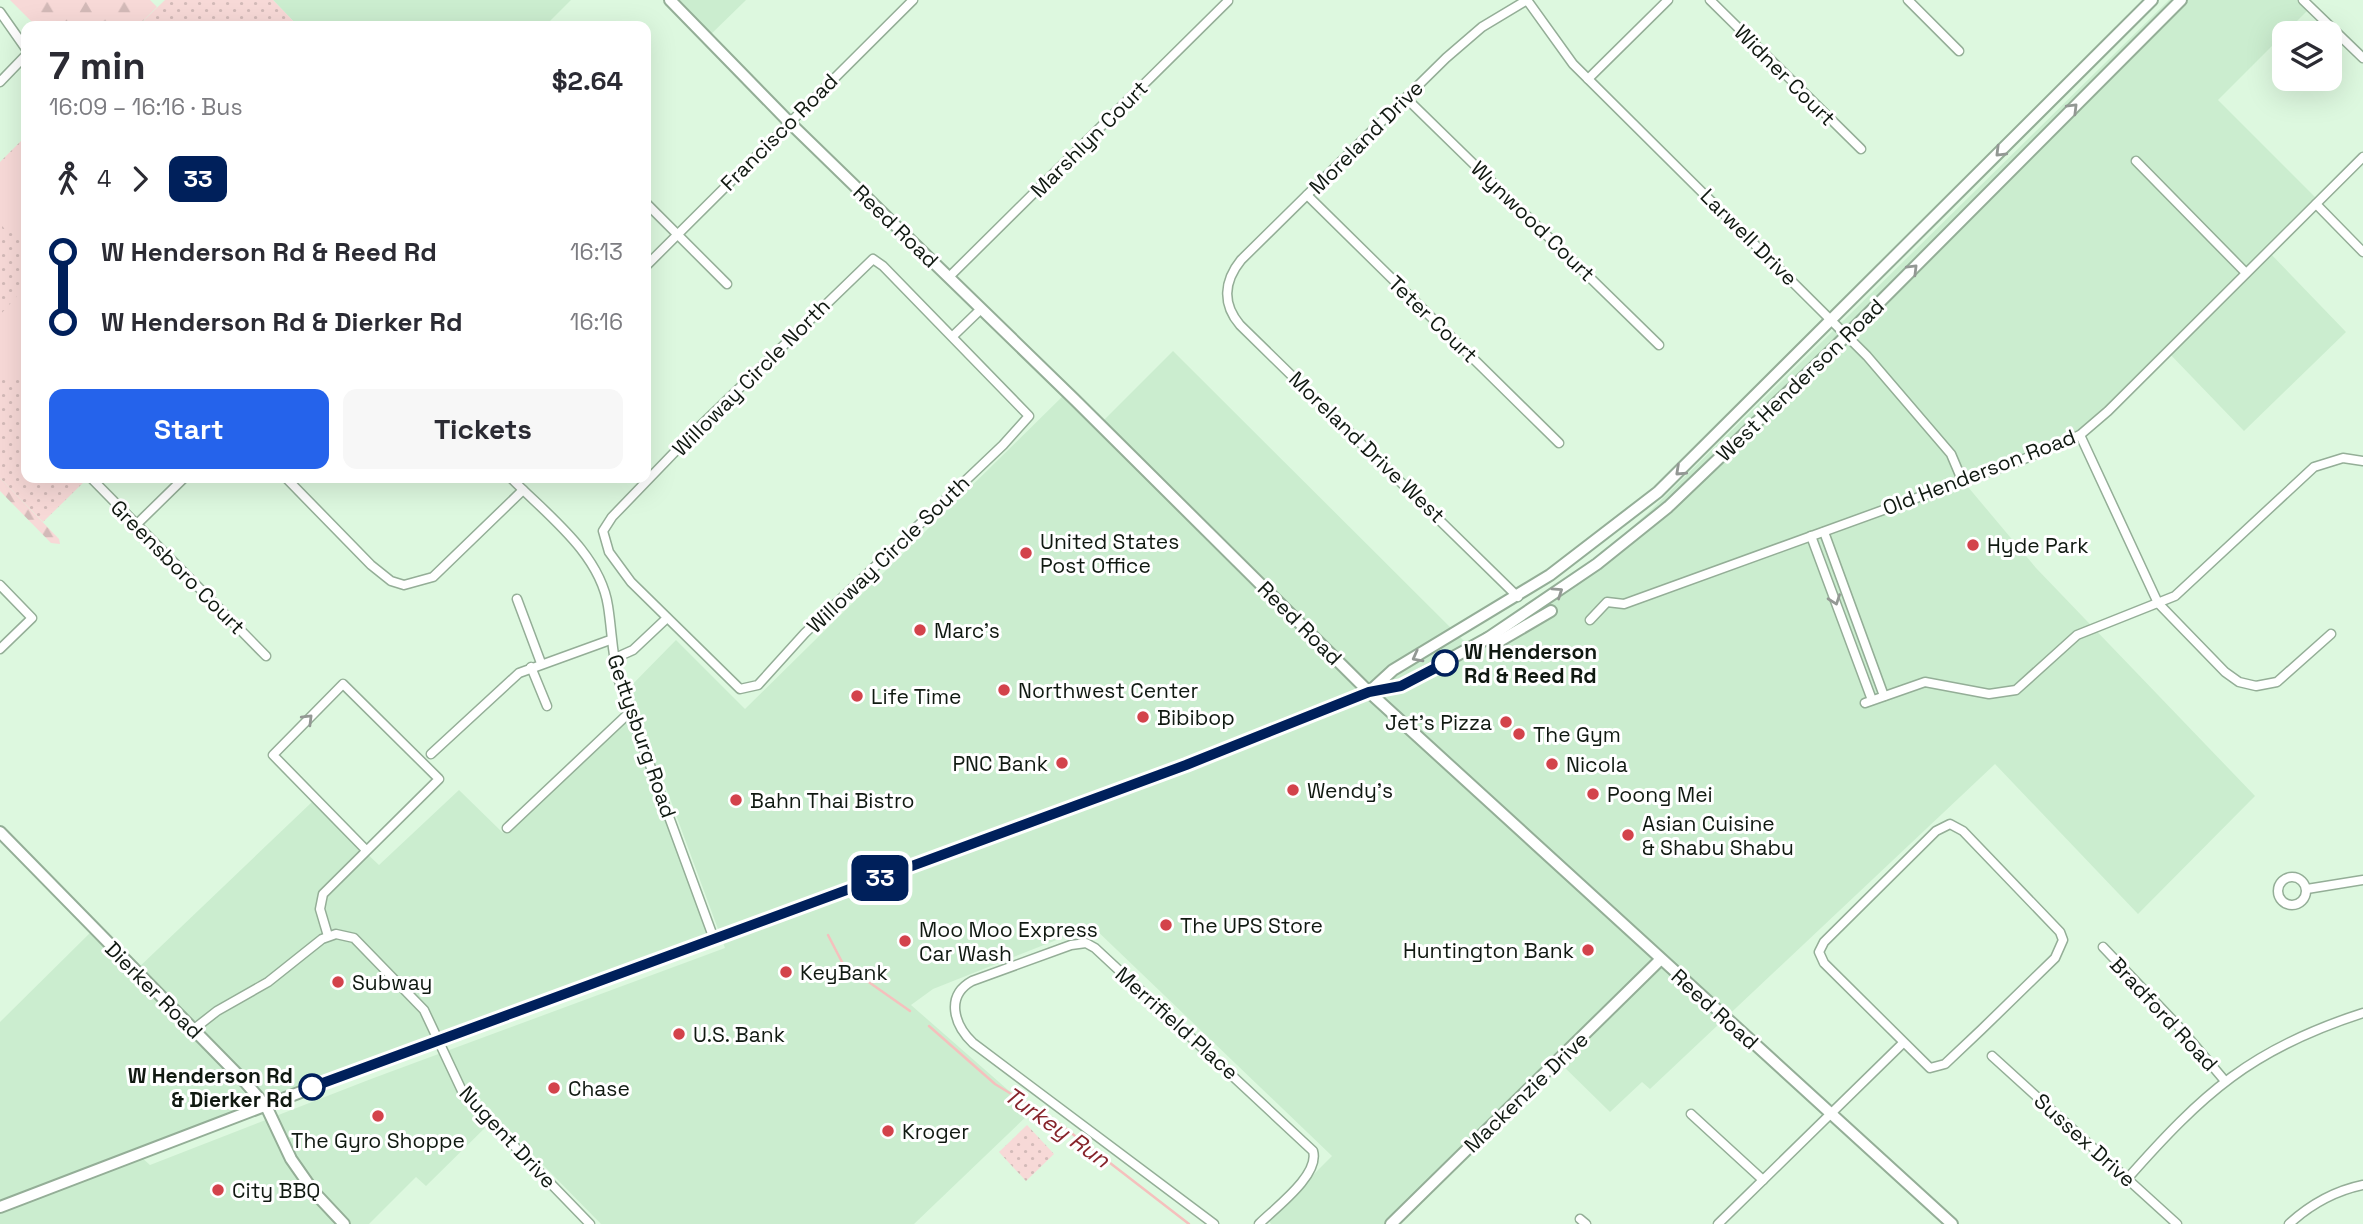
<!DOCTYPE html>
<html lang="en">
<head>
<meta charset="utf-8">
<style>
  :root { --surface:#fff; --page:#f7f7f7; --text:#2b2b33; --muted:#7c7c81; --accent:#2563eb }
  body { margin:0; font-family:"Space Grotesk",sans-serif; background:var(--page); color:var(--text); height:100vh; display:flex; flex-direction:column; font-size:26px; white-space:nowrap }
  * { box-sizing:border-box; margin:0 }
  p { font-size:23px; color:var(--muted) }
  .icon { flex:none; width:38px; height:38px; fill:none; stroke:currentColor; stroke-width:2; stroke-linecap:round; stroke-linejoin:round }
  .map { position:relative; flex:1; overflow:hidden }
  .sheet { position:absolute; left:21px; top:21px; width:630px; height:462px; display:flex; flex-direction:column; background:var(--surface); border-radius:14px; box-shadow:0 7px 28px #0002 }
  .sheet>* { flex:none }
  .badge { padding:0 14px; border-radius:10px; font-size:24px; line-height:46px }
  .tools { position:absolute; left:2272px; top:21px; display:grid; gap:14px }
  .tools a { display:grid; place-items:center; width:70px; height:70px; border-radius:14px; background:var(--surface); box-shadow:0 7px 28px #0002; font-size:35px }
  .map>.badge { position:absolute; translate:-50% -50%; box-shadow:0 0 0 4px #fff }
  .legs { display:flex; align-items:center; gap:10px; height:77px; padding:0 28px; font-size:23px }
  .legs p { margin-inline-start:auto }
  .headline { display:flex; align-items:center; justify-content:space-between; height:119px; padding:0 28px }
  h1 { font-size:38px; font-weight:700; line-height:52px }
  .primary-button { display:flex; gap:14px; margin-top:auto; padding:14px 28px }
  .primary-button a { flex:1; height:80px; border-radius:14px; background:var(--accent); color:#fff; font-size:28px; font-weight:700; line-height:80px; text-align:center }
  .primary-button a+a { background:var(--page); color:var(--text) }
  ul { padding:0 28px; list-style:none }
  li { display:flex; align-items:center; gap:24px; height:70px; font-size:26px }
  li i { display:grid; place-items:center; width:10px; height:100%; margin:0 9px; background:currentColor }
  li i::after { content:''; width:18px; height:18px; margin:-9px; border:5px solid; border-radius:50%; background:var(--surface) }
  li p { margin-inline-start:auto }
  li:first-child i { background:linear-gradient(#0000 50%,currentColor 0) }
  li:last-child i { background:linear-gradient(currentColor 50%,#0000 0) }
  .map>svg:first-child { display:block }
  .built { fill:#cbedcf; fill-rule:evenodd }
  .forest { fill:url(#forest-firs) }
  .park { fill:url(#park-dots) }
  .pitch { fill:#f7d9d7 }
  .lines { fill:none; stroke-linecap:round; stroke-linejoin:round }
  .stream { stroke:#f5c0bd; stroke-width:2.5 }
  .street-casing { stroke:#94ae97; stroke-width:11 }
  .secondary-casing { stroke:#94ae97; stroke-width:14 }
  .street { stroke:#fff; stroke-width:8 }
  .secondary { stroke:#fff; stroke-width:10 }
  .oneway { stroke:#939894 }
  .line-1-casing { stroke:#fff; stroke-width:16 }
  .line-1 { stroke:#00205b; stroke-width:10 }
  .poi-dot { fill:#d3434b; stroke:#fff; stroke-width:2.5 }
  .stop-1-dot { fill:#fff; stroke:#00205b; stroke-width:3.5 }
  .labels { text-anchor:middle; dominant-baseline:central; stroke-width:6; stroke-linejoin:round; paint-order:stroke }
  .street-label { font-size:21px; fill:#101911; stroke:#fff }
  .poi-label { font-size:21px; fill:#101911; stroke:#fff; text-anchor:start }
  .stop-label { font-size:21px; font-weight:bold; fill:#101911; stroke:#fff; text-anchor:start }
  .water-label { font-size:23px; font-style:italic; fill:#87252b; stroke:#fff }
</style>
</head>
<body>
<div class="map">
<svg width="2363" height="1224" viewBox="0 0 2363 1224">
  <defs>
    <pattern id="forest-firs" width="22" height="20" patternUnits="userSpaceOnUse" patternTransform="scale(1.75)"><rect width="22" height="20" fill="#f7d9d7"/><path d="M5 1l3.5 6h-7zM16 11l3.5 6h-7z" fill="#d3bab8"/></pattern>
    <pattern id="park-dots" width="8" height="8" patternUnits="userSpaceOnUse" patternTransform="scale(1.75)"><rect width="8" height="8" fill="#f7d9d7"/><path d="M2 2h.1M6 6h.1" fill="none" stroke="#d3bab8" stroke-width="1.8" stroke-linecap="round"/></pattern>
  </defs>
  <rect width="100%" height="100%" fill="#ddf8df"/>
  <g class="built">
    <polygon points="273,0 571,0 545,26 298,26"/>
    <polygon points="670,0 746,0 707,38"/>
    <path d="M2169,0H2306L2312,6L2218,100L2318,200L2268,251L2346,332L2244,431L2167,351L2088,426L2061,441L1963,481L2036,568L2255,796L2138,914L1995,764L1650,1089L1642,1082L1610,1112L1558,1061L1391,1224H1271L1268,1220L1332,1156L1092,926L933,989L911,1005L1032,1111L914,1224H601L496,1117L426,1186L416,1177L369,1224H0V1022L94,929L136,970L312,802L379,865L459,790L503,833L629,712L623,694L676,640L745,709L1067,392L1100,424L1173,351L1469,646L1563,589L1652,509ZM665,785L725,948L371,1079L150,1165L140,1156L714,939L659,790Z"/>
  </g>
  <g class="forest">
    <polygon points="10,0 150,0 157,7 138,26 36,26"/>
    <polygon points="0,478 59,539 60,544 51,543 0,491"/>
  </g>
  <g class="park">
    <polygon points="165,0 273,0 298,26 138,26"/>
    <polygon points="26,136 26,478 88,478 43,522 0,478 0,162"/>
    <polygon points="1027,1125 1054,1154 1026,1181 999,1152"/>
  </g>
  <g class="pitch">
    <polygon points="26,143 26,231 5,230 0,222 0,170"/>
    <polygon points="26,286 26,378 0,378 0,315"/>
  </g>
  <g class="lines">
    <g class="stream">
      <polyline points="828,935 843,964 910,1011"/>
      <polyline points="929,1026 995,1084 1057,1122 1189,1224"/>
    </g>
    <defs>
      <g id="street">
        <polyline points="1527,0 1573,64 1867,356 1951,454 1962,480"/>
        <polyline points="1710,0 1861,149"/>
        <polyline points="1908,0 1959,51"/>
        <polyline points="2303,0 2363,58"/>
        <polyline points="0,12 26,49"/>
        <polyline points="1588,79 1668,0"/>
        <polyline points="0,82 26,55"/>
        <polyline points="1406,98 1659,345"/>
        <polyline points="2136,161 2246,273"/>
        <polyline points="1307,195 1559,443"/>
        <polyline points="646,203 727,284"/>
        <polyline points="2316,204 2363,252"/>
        <polygon points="873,259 883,266 1029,416 1003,445 805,633 758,685 740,689 631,582 609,552 603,531 612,517 694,432"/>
        <polyline points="646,266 913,0"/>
        <polyline points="949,277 1228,1"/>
        <polyline points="953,336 981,309"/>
        <polyline points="2080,435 2158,603 2225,672 2239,682 2256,686 2277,682 2331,634"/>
        <polyline points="91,478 266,656"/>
        <polyline points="286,478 371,565 391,581 404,585 433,577 523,490"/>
        <path d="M511,478C546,514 600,553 608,606C612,631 612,655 619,681L714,939"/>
        <polyline points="137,524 184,478"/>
        <polyline points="1824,532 1884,696"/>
        <polyline points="1811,536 1872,700"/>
        <polyline points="0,585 32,618 0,649"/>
        <path d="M1518,597L1240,325C1222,304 1224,281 1241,260L1446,58L1482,27L1527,0"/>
        <polyline points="517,599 541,663"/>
        <polyline points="1590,620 1607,602 1624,604 2024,459 2080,435 2108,411 2363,157"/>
        <polyline points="613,659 633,650 667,618"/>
        <polyline points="531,667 547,706"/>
        <polyline points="1865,703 1925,682 1989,694 2016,690 2077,635 2175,596 2314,467 2343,458 2363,461"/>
        <polyline points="431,754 519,673 610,640"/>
        <polygon points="1950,824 1963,831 2060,932 2063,940 2055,958 1981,1030 1945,1064 1930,1068 1824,963 1819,952 1824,942 1936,831"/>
        <polyline points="507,828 630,712"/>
        <circle cx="2292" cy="891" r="14"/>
        <polyline points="2307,889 2363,880"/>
        <polyline points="328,936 320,909 323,894 439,779 343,684 273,755 366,850"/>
        <polyline points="2103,947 2181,1029 2225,1081"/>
        <polyline points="194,1029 217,1011 268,982 322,939 336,934 354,938 424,1010 463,1093 590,1224"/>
        <polyline points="1992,1056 2177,1224"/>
        <polyline points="1691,1114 1763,1180"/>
        <path d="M2127,1179C2203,1093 2251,1049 2363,1013"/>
        <polyline points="1580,1219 1586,1224"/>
        <path d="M1214,1224L973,1043C954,1025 945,996 972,981L1071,945L1086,943L1095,948L1313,1151C1320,1175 1275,1208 1259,1224"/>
        <polyline points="1718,1224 1902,1044"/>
        <path d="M2289,1224C2311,1204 2334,1191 2363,1185"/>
      </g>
      <g id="secondary">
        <polyline points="670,0 789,122 1075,400 1369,692 1952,1224"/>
        <polyline points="1488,638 1498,642 1551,611"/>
        <polyline points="1369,692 1393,670 1550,575 1658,492 2152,0"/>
        <polyline points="0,832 245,1082 266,1106 291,1159 314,1192 344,1224"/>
        <polyline points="0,1207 374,1064 1186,765 1369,692 1401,686 1488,638 1597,564 1668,507 1832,350 2181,0"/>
        <polyline points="1391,1224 1660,960"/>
      </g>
    </defs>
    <use href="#street" class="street-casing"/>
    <use href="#secondary" class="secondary-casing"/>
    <use href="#street" class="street"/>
    <use href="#secondary" class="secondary"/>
  </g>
  <defs><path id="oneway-chevron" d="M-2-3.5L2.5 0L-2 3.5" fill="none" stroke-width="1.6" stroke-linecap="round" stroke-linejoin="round" transform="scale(1.75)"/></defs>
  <g class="oneway">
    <use href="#oneway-chevron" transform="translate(2073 108) rotate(-45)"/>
    <use href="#oneway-chevron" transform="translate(2000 152) rotate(135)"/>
    <use href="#oneway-chevron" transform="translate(1913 269) rotate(-45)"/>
    <use href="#oneway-chevron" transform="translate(1680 471) rotate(137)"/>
    <use href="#oneway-chevron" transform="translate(1558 592) rotate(-34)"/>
    <use href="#oneway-chevron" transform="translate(1835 600) rotate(70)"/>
    <use href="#oneway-chevron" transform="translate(1417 657) rotate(152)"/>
    <use href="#oneway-chevron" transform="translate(308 719) rotate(-45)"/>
  </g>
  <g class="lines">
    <defs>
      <polyline id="line-1" points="312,1087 1186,765 1369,692 1401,686 1445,663"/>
    </defs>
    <use href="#line-1" class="line-1-casing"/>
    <use href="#line-1" class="line-1"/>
  </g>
  <g class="poi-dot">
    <circle cx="1973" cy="545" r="7"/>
    <circle cx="1026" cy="553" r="7"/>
    <circle cx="920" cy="630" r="7"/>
    <circle cx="1004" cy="690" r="7"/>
    <circle cx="857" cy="696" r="7"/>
    <circle cx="1143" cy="717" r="7"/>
    <circle cx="1506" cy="722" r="7"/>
    <circle cx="1519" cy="734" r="7"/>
    <circle cx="1062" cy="763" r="7"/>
    <circle cx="1552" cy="764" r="7"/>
    <circle cx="1293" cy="790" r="7"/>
    <circle cx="1593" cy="794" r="7"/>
    <circle cx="736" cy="800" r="7"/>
    <circle cx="1628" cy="835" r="7"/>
    <circle cx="1166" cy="925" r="7"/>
    <circle cx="905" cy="941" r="7"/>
    <circle cx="1588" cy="950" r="7"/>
    <circle cx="786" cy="972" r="7"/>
    <circle cx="338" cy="982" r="7"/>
    <circle cx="679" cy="1034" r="7"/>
    <circle cx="554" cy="1088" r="7"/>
    <circle cx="378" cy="1116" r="7"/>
    <circle cx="888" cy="1131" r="7"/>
    <circle cx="218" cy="1190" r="7"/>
  </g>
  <g class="stop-1-dot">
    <circle cx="1445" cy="663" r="12"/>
    <circle cx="312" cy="1087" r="12"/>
  </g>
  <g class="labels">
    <g class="street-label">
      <text transform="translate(1785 75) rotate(45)">Widner Court</text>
      <text transform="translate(779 132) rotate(-45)">Francisco Road</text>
      <text transform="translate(1366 137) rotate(-45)">Moreland Drive</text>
      <text transform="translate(1089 139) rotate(-45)">Marshlyn Court</text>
      <text transform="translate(1533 221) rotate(44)">Wynwood Court</text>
      <text transform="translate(896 226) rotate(44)">Reed Road</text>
      <text transform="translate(1749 237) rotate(45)">Larwell Drive</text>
      <text transform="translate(1433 319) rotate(44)">Teter Court</text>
      <text transform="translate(751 377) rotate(-45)">Willoway Circle North</text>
      <text transform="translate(1800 380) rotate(-44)">West Henderson Road</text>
      <text transform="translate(1367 447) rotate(44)">Moreland Drive West</text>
      <text transform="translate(1979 472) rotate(-21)">Old Henderson Road</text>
      <text transform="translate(888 554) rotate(-44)">Willoway Circle South</text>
      <text transform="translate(178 567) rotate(45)">Greensboro Court</text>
      <text transform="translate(1300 623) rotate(45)">Reed Road</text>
      <text transform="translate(642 736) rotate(71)">Gettysburg Road</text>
      <text transform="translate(154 990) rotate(45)">Dierker Road</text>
      <text transform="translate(1715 1009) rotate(42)">Reed Road</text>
      <text transform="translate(2164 1014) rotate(47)">Bradford Road</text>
      <text transform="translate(1177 1023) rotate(42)">Merrifield Place</text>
      <text transform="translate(1526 1092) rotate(-44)">Mackenzie Drive</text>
      <text transform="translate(508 1137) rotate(47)">Nugent Drive</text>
      <text transform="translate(2085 1140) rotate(42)">Sussex Drive</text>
    </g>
    <g class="poi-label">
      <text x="1040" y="541">United States<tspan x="1040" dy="24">Post Office</tspan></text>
      <text x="1987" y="545">Hyde Park</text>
      <text x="934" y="630">Marc's</text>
      <text x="1018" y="690">Northwest Center</text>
      <text x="871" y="696">Life Time</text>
      <text x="1157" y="717">Bibibop</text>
      <text x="1492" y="722" text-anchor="end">Jet's Pizza</text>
      <text x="1533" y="734">The Gym</text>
      <text x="1048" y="763" text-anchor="end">PNC Bank</text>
      <text x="1566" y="764">Nicola</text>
      <text x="1307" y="790">Wendy's</text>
      <text x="1607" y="794">Poong Mei</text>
      <text x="750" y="800">Bahn Thai Bistro</text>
      <text x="1642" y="823">Asian Cuisine<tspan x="1642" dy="24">&amp; Shabu Shabu</tspan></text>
      <text x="1180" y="925">The UPS Store</text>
      <text x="919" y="929">Moo Moo Express<tspan x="919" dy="24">Car Wash</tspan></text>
      <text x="1574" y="950" text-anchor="end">Huntington Bank</text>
      <text x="800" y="972">KeyBank</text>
      <text x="352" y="982">Subway</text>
      <text x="693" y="1034">U.S. Bank</text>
      <text x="568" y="1088">Chase</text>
      <text x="902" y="1131">Kroger</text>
      <text x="378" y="1140" text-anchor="middle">The Gyro Shoppe</text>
      <text x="232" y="1190">City BBQ</text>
    </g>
    <g class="stop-label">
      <text x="1464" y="651">W Henderson<tspan x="1464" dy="24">Rd &amp; Reed Rd</tspan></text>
      <text x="293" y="1075" text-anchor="end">W Henderson Rd<tspan x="293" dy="24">&amp; Dierker Rd</tspan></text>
    </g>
    <g class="water-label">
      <text transform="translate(1057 1127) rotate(35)">Turkey Run</text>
    </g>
  </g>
</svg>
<div class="tools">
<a><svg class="icon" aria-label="layers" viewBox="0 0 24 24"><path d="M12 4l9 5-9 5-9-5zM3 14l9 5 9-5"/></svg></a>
</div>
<b class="badge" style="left:880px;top:878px;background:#00205b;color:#fff">33</b>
<section class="sheet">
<div class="headline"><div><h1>7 min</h1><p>16:09 – 16:16 · Bus</p></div><b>$2.64</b></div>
<div class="legs"><svg class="icon" aria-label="walk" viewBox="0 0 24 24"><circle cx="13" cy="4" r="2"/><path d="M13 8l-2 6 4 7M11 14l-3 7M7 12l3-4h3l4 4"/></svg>4<svg class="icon" aria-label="forward" viewBox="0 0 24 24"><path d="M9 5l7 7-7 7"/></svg><b class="badge" style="background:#00205b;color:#fff">33</b></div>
<ul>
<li><i style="color:#00205b"></i><b>W Henderson Rd &amp; Reed Rd</b><p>16:13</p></li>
<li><i style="color:#00205b"></i><b>W Henderson Rd &amp; Dierker Rd</b><p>16:16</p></li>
</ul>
<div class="primary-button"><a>Start</a><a>Tickets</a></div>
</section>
</div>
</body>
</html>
